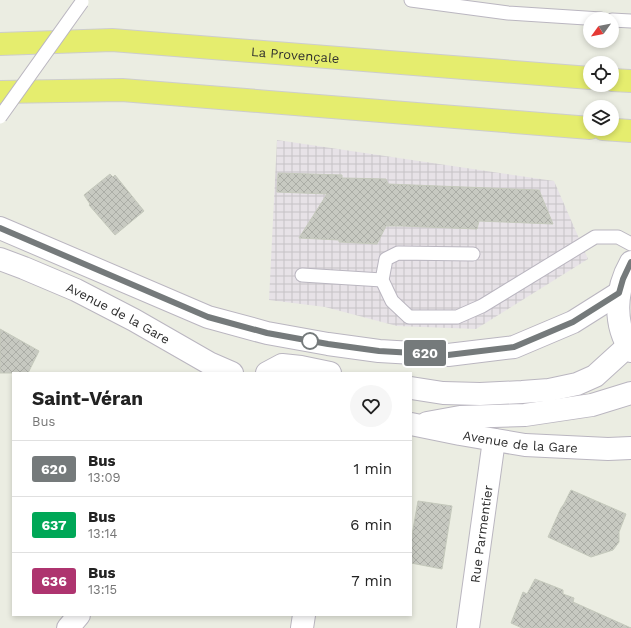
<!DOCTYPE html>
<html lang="fr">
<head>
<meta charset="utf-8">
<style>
  :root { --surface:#fff; --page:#f6f6f6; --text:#222; --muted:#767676; --line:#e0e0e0 }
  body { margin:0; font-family:"Work Sans",sans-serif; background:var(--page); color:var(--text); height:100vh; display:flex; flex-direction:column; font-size:15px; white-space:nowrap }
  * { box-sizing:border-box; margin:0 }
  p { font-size:13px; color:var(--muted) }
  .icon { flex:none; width:22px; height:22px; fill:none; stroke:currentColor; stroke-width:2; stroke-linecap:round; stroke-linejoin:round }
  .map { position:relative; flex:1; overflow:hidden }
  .sheet { position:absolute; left:12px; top:372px; width:400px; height:244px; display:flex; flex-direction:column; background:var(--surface); border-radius:0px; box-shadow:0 2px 6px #0003 }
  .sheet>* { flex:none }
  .badge { padding:0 8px; border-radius:3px; font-size:14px; line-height:26px }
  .needle { width:26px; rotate:237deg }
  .fabs { position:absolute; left:583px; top:12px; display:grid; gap:8px }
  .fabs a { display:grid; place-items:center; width:36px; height:36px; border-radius:50%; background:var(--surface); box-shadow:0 2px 6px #0003; font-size:20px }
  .map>.badge { position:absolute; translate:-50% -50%; box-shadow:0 0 0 2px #fff }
  .round { display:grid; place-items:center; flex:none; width:42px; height:42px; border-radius:21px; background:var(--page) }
  .headline { display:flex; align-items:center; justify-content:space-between; height:68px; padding:0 20px }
  h1 { font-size:19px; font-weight:700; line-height:30px }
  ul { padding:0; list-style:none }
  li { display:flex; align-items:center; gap:12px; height:56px; padding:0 20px; border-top:1px solid var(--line) }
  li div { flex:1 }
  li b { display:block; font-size:15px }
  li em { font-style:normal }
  li .badge { min-width:44px; font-weight:700; text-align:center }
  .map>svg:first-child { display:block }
  .industrial { fill:url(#industrial-grid) }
  .building { fill:url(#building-cross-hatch); stroke:#c5c9bc }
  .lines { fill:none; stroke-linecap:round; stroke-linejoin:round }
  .service-casing { stroke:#bab6c0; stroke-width:15 }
  .minor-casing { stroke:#bab6c0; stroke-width:24 }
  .secondary-casing { stroke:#bab6c0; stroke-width:24 }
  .motorway-casing { stroke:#cdcdcd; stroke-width:24 }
  .service { stroke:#fff; stroke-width:13 }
  .minor { stroke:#fff; stroke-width:22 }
  .secondary { stroke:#fff; stroke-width:22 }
  .motorway { stroke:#e5ed6e; stroke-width:22 }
  .service-bridge-casing { stroke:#bab6c0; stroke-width:15; stroke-linecap:butt }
  .service-bridge { stroke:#fff; stroke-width:13 }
  .line-casing { stroke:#fff; stroke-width:9 }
  .line { stroke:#757a7b; stroke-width:6 }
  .stop-dot { fill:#fff; stroke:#757a7b; stroke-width:2 }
  .labels { text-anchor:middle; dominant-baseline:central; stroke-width:3.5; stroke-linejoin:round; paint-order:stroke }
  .street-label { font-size:13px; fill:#2e2e2e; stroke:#fff }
</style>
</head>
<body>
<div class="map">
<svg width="631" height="628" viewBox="0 0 631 628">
  <defs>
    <pattern id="industrial-grid" width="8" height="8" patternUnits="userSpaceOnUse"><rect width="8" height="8" fill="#e7e2e7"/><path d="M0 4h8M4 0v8" fill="none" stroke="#c6c2c6"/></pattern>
    <pattern id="building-cross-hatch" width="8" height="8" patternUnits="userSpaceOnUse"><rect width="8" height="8" fill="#c7c9c1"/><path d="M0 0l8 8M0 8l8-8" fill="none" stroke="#abada6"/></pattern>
  </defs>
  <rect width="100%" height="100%" fill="#ebede2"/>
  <polygon class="industrial" points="277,140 554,181 588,259 476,329 397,326 325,307 269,300"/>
  <g class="building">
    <polygon points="278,173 342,175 342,178 386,179 388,184 539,190 553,224 479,221 477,229 401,226 386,226 377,244 339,242 339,240 299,238 327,194 277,192"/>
    <polygon points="110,174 113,177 115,175 144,211 115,235 89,205 90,204 84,195"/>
    <polygon points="0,329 39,351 28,373 0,373"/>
    <polygon points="571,490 626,514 619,532 619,542 613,550 591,557 548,537 561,508 564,504"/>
    <polygon points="418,501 452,506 442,569 411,563 411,541"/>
    <polygon points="535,579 563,590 563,594 574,598 573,602 631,628 522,628 511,623 523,592 527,594"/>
  </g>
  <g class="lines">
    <defs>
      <g id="service">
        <polyline points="411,0 508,13 601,19"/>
        <polyline points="612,20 631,21"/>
        <polyline points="473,254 398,253 386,259 382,280 392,301 409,317 457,317 482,306 595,237 618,237 631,244"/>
        <polyline points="302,275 382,280"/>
      </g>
      <g id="minor">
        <polyline points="267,373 282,365 301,367 330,373"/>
        <polyline points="411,388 443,393 480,394 522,392 549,390 577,384 595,376 628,346"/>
        <polyline points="68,628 79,615"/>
        <polyline points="302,628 304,615"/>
        <path id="s1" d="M468,628L494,440"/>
      </g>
      <g id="secondary">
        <polyline points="0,228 208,317 267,333 328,344 379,351 448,355 514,347 573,322 619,293"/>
        <path id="s2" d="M0,259L24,268L76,290L134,320L209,363L232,373"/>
        <path d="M631,262C615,290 613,324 631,351"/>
        <polyline points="427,423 460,417 525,415 592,405 631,393"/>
        <path id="s3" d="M411,424L460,434L525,445L608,449L631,448"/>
      </g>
      <g id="motorway">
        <path id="s4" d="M0,44L112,40L590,78"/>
        <polyline points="612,80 631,81"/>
        <polyline points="0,92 122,90 590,128"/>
        <polyline points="603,129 631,131"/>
      </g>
    </defs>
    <use href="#service" class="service-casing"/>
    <use href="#minor" class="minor-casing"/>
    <use href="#secondary" class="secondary-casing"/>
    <use href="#motorway" class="motorway-casing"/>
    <use href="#service" class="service"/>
    <use href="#minor" class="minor"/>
    <use href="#secondary" class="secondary"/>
    <use href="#motorway" class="motorway"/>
    <defs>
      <polyline id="service-bridge" points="0,117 82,2"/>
    </defs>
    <use href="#service-bridge" class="service-bridge-casing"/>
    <use href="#service-bridge" class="service-bridge"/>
  </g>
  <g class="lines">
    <defs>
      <polyline id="line" points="0,228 208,317 267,333 328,344 379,351 448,355 514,347 573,322 619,293 623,279 631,262"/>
    </defs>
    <use href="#line" class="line-casing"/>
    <use href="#line" class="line"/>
  </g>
  <circle class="stop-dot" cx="310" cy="341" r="8"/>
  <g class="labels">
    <g class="street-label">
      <text stroke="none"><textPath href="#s4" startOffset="296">La Provençale</textPath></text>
      <text stroke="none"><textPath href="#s2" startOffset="130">Avenue de la Gare</textPath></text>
      <text stroke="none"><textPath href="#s3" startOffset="111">Avenue de la Gare</textPath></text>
      <text stroke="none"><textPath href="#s1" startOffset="95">Rue Parmentier</textPath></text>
    </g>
  </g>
</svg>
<div class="fabs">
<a><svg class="needle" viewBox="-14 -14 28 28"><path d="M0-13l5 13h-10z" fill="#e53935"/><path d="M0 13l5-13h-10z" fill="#767676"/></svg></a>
<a><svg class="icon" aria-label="locate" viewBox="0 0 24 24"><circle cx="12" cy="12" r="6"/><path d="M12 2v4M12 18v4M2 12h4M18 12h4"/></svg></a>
<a><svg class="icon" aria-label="layers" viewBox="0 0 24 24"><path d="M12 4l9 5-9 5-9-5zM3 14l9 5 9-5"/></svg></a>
</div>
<b class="badge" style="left:425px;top:353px;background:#757a7b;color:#fff">620</b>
<section class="sheet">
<div class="headline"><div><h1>Saint-Véran</h1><p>Bus</p></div><a class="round"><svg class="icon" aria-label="heart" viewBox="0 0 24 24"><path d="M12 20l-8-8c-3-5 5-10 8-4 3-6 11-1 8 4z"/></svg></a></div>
<ul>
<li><span class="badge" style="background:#757a7b;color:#fff">620</span><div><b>Bus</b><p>13:09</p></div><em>1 min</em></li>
<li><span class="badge" style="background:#00a757;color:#fff">637</span><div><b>Bus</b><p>13:14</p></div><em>6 min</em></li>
<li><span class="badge" style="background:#ae346f;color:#fff">636</span><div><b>Bus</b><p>13:15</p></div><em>7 min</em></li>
</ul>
</section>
</div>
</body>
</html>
